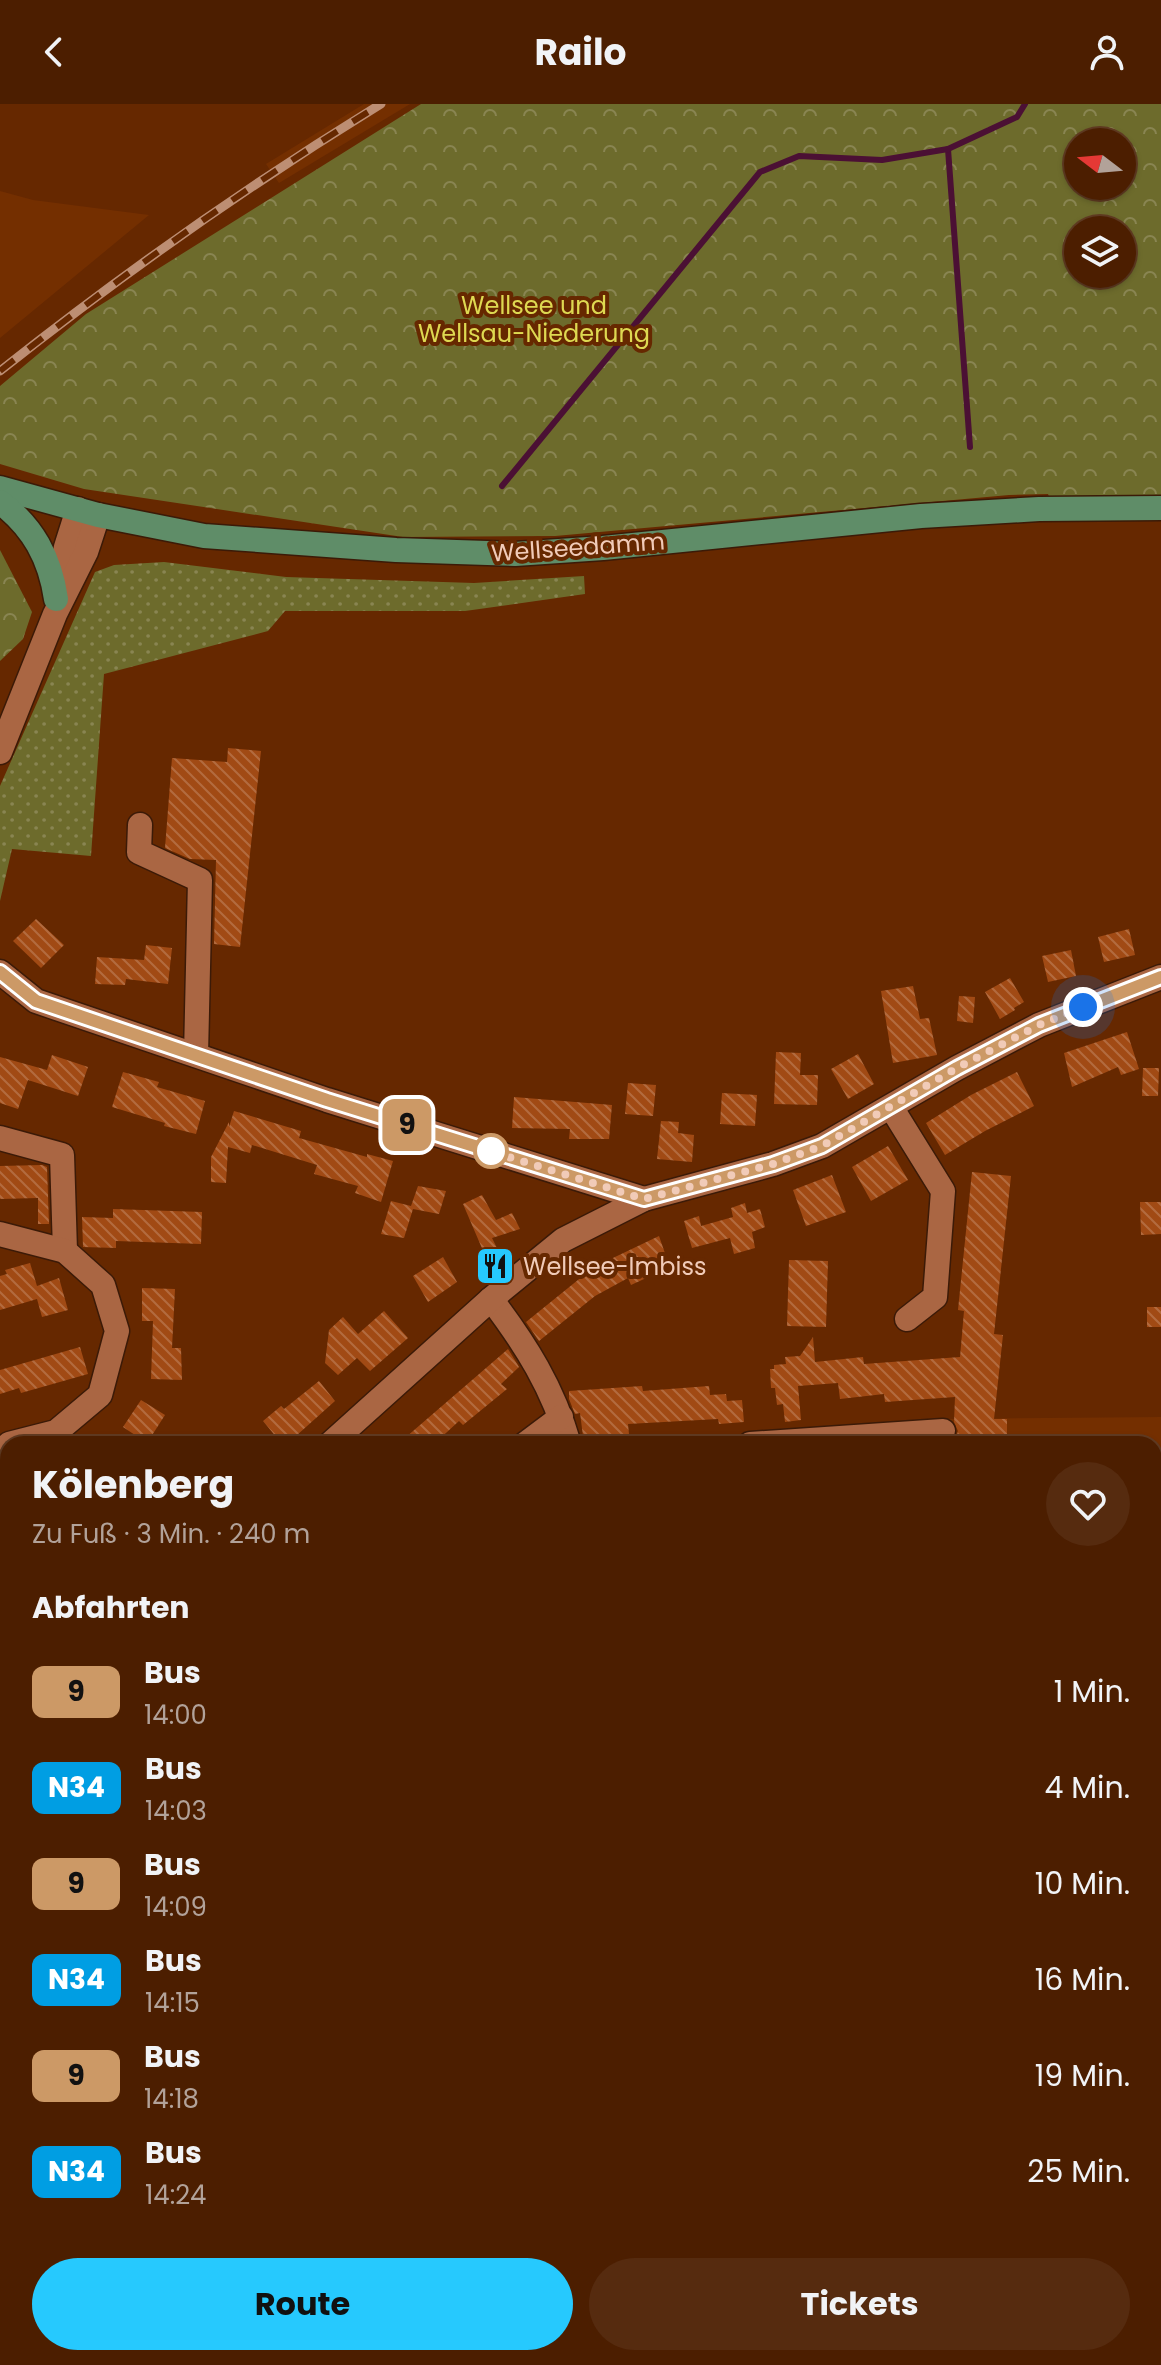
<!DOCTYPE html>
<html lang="de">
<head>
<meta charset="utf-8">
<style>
  :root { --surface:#4c1e00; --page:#562b0f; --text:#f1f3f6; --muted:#b2a299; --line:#633c22; --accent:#26c9fe }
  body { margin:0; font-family:Poppins,sans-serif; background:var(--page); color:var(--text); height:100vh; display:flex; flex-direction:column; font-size:30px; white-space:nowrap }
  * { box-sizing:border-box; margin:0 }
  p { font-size:26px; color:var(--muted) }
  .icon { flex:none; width:44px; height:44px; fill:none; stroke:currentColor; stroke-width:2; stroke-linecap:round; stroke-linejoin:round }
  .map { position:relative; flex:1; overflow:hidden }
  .panel { position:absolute; left:0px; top:1332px; width:1162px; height:930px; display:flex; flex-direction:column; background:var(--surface); border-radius:24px 24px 0 0; box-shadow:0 2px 6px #0004,0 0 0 2px var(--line) }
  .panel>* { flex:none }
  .badge { padding:0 16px; border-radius:12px; font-size:28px; line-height:52px }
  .needle { width:52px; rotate:286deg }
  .fabs { position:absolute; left:1064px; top:24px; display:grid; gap:16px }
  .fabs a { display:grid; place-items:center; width:72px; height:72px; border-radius:50%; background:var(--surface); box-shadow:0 2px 6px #0004,0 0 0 2px var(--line); font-size:40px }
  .you { position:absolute; width:40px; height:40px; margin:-20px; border:6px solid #fff; border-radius:50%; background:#1a73e8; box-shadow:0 0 0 12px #1a73e833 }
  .map>.badge { position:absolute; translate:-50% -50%; box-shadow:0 0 0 4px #fff }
  h2 { padding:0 32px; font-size:30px; line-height:72px }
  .round { display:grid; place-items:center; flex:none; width:84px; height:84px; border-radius:42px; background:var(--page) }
  .headline { display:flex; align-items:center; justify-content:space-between; height:136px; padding:0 32px }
  h1 { font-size:38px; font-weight:700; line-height:60px }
  .action { display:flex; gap:16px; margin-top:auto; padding:16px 32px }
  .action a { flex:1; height:92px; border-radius:48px; background:var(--accent); color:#111; font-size:32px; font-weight:700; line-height:92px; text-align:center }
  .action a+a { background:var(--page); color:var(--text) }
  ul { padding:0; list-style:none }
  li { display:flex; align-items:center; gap:24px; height:96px; padding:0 32px }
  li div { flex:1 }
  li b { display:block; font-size:30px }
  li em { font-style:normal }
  li .badge { min-width:88px; font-weight:700; text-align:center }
  header { display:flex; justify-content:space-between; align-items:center; height:104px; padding:0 32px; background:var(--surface); font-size:36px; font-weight:700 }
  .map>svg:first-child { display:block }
  .built { fill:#742f00 }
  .grass { fill:url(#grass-dots) }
  .forest { fill:url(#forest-crowns); fill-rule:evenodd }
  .wetland { fill:url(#wetland-marsh) }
  .garden { fill:url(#garden-furrows) }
  .pitch { fill:#6d6b2c }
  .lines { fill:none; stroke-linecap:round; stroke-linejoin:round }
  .stream { stroke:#4b1034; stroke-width:6 }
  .building { fill:url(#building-back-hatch) }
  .minor-casing { stroke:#3b1a07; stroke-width:27 }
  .major-casing { stroke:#3b1a07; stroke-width:27 }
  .minor { stroke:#aa6643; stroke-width:24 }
  .major { stroke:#5f8d68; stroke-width:24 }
  .rail-casing { stroke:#bd8e73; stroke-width:9 }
  .rail { stroke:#662800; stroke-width:6; stroke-dasharray:18; stroke-linecap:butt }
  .line-casing { stroke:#fff; stroke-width:18 }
  .line { stroke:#c96; stroke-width:12 }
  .walk { stroke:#f1cbb8; stroke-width:8; stroke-dasharray:0 14.4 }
  .stop-dot { fill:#fff; stroke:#c96; stroke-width:4 }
  .labels { text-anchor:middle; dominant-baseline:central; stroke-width:8; stroke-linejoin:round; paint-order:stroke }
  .park-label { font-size:24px; fill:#ded951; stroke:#662800 }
  .street-label { font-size:24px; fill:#f1cbb8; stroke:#662800 }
  .poi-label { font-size:24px; fill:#f1cbb8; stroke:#662800; text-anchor:start }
</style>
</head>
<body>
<header><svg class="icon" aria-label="back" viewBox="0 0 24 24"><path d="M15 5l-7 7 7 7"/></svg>Railo<svg class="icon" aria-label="person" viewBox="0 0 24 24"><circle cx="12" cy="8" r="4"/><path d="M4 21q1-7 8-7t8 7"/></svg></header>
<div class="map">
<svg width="1161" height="2261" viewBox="0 0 1161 2261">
  <defs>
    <pattern id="grass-dots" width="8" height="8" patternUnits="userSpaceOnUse" patternTransform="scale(2)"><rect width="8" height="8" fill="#6d6b2c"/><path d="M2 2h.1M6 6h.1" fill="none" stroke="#898552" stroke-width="1.8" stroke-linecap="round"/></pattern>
    <pattern id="forest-crowns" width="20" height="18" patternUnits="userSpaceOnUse" patternTransform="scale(2)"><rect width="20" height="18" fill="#6d6b2c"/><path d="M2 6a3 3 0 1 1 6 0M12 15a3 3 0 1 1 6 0" fill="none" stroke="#898552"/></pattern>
    <pattern id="wetland-marsh" width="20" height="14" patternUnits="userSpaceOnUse" patternTransform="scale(2)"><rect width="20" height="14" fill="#6d6b2c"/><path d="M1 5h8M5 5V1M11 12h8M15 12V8" fill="none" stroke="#898552"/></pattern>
    <pattern id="garden-furrows" width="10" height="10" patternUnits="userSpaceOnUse" patternTransform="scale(2)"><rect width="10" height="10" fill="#6d6b2c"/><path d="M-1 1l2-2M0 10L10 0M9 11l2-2" fill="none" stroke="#898552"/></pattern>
    <pattern id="building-back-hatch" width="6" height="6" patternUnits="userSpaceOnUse" patternTransform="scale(2)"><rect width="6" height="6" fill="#a14a14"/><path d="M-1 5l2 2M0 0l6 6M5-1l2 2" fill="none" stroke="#b36b3f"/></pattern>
  </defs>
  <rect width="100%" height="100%" fill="#662800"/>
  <g class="built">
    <polygon points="364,0 410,0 279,79 266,60"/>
    <polygon points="0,87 33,96 149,111 0,234"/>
    <polygon points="1161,1313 1161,1517 1154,1518 1154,1340 948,1340 948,1315"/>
  </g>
  <g class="grass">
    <polygon points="164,458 286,473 474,479 584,472 585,490 465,507 285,507 268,527 104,570 91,752 12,745 0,797 0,682 95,468 114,461"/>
    <polygon points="1154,2031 1161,2036 1161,2144 1154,2144"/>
  </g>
  <g class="forest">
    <path d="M421,0H1161V394L1052,400L1048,390L1009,391L555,432L403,433L84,385L0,360V282L86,210ZM1078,38H1122V82H1078ZM1078,126H1122V170H1078Z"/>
    <polygon points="0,446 32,508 23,535 0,557"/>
  </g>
  <polygon class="wetland" points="1154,1944 1161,1947 1161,2036 1154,2031"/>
  <polygon class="garden" points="1161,1682 1161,1911 1154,1908 1154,1683"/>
  <polygon class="pitch" points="1039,1332 1102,1333 1102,1340 1038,1340"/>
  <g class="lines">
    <g class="stream">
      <polyline points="948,45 970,343"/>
      <polyline points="502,382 760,68 799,52 882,56 948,45 1017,13 1025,0"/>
    </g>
  </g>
  <g class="building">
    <polygon points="228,644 261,647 240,843 214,840 216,756 190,755 165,744 172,654 227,658"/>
    <polygon points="36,815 64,841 41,864 13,837"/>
    <polygon points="1129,825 1135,851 1104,858 1098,833"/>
    <polygon points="146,841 172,844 168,880 126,875 125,881 95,880 97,853 144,856"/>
    <polygon points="1071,846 1076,872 1048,878 1042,852"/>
    <polygon points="1010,874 1024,898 1014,904 1015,906 1000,915 985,888"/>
    <polygon points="913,882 920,915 929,914 937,951 893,959 881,887"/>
    <polygon points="959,892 975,893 973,919 957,917"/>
    <polygon points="1127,928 1139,965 1121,971 1118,963 1072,983 1064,949"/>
    <polygon points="776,948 801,949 800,971 818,971 817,1001 774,1000"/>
    <polygon points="858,950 874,980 848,995 831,965"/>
    <polygon points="52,951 88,963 78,992 28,976 18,1005 0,999 0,953 47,966"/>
    <polygon points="1143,964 1159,964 1158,992 1142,992"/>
    <polygon points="123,968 159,978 157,983 205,997 196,1030 164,1022 165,1019 112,1003"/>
    <polygon points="1017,968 1034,1002 985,1027 945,1051 926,1019 971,991"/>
    <polygon points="628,979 656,981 653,1012 625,1010"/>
    <polygon points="722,989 757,991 755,1022 720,1020"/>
    <polygon points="514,993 612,1001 609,1035 569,1035 570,1025 512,1024"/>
    <polygon points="234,1007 301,1027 299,1034 367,1053 367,1050 393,1057 381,1098 355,1089 358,1082 314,1070 317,1061 252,1041 250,1049 228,1043 226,1079 211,1078 211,1053 229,1018 229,1023"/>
    <polygon points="661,1017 679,1018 678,1029 694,1031 692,1058 657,1055"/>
    <polygon points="888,1042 908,1076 871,1097 852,1063"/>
    <polygon points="42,1061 47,1063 49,1120 38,1120 38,1094 0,1095 0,1062"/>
    <polygon points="972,1068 1011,1072 994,1230 1003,1231 994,1315 1007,1315 1007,1340 954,1340 958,1327 954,1318 955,1293 885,1298 884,1290 840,1295 838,1279 798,1282 801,1316 785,1318 783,1300 777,1301 775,1284 771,1284 770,1265 774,1265 774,1261 786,1260 785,1253 800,1252 813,1233 815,1258 863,1253 864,1260 960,1253 964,1207 958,1206"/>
    <polygon points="832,1071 846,1108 806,1122 793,1086"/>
    <polygon points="418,1082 446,1087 439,1110 413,1105 404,1134 381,1130 391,1097 411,1102"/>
    <polygon points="482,1091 496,1116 512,1109 520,1125 492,1134 506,1162 493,1170 463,1100"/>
    <polygon points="1140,1098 1161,1098 1161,1130 1141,1131"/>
    <polygon points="745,1099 747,1109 760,1105 765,1123 752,1128 755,1144 734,1150 730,1134 692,1144 684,1117 699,1112 701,1122 733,1113 731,1104"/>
    <polygon points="113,1105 202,1108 201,1140 116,1137 116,1144 83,1143 82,1113 113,1114"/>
    <polygon points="659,1132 667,1155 652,1162 655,1170 631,1181 628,1174 595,1192 539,1237 526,1218 594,1163"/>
    <polygon points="443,1153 457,1178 428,1198 413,1172"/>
    <polygon points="789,1156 828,1157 826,1223 787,1222"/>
    <polygon points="30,1159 37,1182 59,1174 68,1206 42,1213 37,1195 0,1206 0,1172 7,1170 5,1166"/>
    <polygon points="142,1184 175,1185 172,1244 181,1244 182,1276 151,1275 153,1217 142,1217"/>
    <rect x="1147" y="1203" width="14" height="20"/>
    <polygon points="384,1207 408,1234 370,1267 357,1254 338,1271 325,1259 329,1226 343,1213 358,1230"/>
    <polygon points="80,1243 88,1270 21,1289 19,1284 0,1290 0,1266"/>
    <polygon points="508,1245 519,1263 501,1280 507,1285 463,1321 459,1317 434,1340 398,1340"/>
    <polygon points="319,1277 335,1297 287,1340 282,1340 263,1317 281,1302 284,1305"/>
    <polygon points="642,1282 643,1287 709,1282 710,1291 726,1290 727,1297 742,1296 744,1318 719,1320 718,1315 628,1320 630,1340 584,1340 580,1309 575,1310 569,1295 569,1287"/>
    <polygon points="141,1296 165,1311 147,1339 123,1323"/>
  </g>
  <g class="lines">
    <defs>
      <g id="minor">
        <polyline points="56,492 66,443 78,405"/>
        <polyline points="0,648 55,510 86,448 98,411"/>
        <polyline points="140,721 139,748 200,776 196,951"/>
        <polyline points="0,868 36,897 327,996 644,1095"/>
        <polyline points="891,1003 943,1087 935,1193 907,1215"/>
        <polyline points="0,1034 62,1051 65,1147"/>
        <polyline points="0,1130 65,1147 103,1181 117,1227 100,1291 56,1328 9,1340"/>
        <path d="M491,1195C526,1241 553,1284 569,1340"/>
        <polyline points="330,1340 491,1195 563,1136 644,1095 773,1060 822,1042 957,964 1039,921 1161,873"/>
        <polyline points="525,1340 561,1313"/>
        <polyline points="750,1340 943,1327"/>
        <polyline points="1154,1531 1161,1530"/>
        <polyline points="0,1560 8,1557"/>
        <polyline points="0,1608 8,1623"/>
        <polyline points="203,2254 205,2261"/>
        <polyline points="250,2254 259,2261"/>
        <polyline points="768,2254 775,2261"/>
        <polyline points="803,2254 805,2261"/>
        <polyline points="1050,2254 1056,2258 1133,2261"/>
        <polyline points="442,2261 449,2254"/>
      </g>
      <g id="major">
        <polyline points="0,384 98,411 204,432 396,446 515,450 603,444 921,412 1039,405 1161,404"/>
        <path d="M0,398C33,423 50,454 56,495"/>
      </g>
    </defs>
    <use href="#minor" class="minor-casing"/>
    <use href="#major" class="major-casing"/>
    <use href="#minor" class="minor"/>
    <use href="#major" class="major"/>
    <defs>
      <path id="rail" d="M0,267C121,171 249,81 381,0"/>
    </defs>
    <use href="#rail" class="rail-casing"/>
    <use href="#rail" class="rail"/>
  </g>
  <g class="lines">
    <defs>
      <polyline id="line" points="0,868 36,897 327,996 644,1095 773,1060 822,1042 957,964 1039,921 1161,873"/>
    </defs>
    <use href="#line" class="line-casing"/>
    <use href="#line" class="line"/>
    <polyline class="walk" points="491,1047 480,1044 644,1095 773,1060 822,1042 957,964 1039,921 1083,903"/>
  </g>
  <defs>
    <symbol id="restaurant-square" viewBox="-11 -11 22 22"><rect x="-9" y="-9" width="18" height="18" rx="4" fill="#26c9fe" stroke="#662800"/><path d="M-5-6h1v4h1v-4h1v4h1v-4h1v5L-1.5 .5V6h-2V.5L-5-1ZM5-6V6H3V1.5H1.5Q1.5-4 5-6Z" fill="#111"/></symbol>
  </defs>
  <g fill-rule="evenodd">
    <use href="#restaurant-square" x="473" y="1140" width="44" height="44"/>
  </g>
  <circle class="stop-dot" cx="491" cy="1047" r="16"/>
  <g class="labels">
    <g class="park-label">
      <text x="534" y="201">Wellsee und<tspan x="534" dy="28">Wellsau-Niederung</tspan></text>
    </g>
    <g class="street-label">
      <text transform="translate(578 443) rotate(-4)">Wellseedamm</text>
    </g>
    <g class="poi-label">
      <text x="523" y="1162">Wellsee-Imbiss</text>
    </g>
  </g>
</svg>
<div class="fabs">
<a><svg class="needle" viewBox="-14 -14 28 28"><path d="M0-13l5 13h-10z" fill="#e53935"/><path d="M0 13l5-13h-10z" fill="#b2a299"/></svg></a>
<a><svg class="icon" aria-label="layers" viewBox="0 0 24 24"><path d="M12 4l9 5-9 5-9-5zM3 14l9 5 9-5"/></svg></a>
</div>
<div class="you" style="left:1083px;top:903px"></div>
<b class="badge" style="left:407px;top:1021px;background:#c96;color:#111">9</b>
<section class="panel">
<div class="headline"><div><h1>Kölenberg</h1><p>Zu Fuß · 3 Min. · 240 m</p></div><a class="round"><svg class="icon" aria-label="heart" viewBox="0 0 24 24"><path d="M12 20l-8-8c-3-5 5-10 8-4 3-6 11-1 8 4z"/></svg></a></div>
<h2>Abfahrten</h2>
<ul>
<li><span class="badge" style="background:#c96;color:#111">9</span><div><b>Bus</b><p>14:00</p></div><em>1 Min.</em></li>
<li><span class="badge" style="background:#009ee3;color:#fff">N34</span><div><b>Bus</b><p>14:03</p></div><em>4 Min.</em></li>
<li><span class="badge" style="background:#c96;color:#111">9</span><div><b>Bus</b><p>14:09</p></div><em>10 Min.</em></li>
<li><span class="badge" style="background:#009ee3;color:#fff">N34</span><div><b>Bus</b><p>14:15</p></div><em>16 Min.</em></li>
<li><span class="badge" style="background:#c96;color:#111">9</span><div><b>Bus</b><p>14:18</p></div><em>19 Min.</em></li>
<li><span class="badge" style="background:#009ee3;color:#fff">N34</span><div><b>Bus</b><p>14:24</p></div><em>25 Min.</em></li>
</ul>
<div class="action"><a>Route</a><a>Tickets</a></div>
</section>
</div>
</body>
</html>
